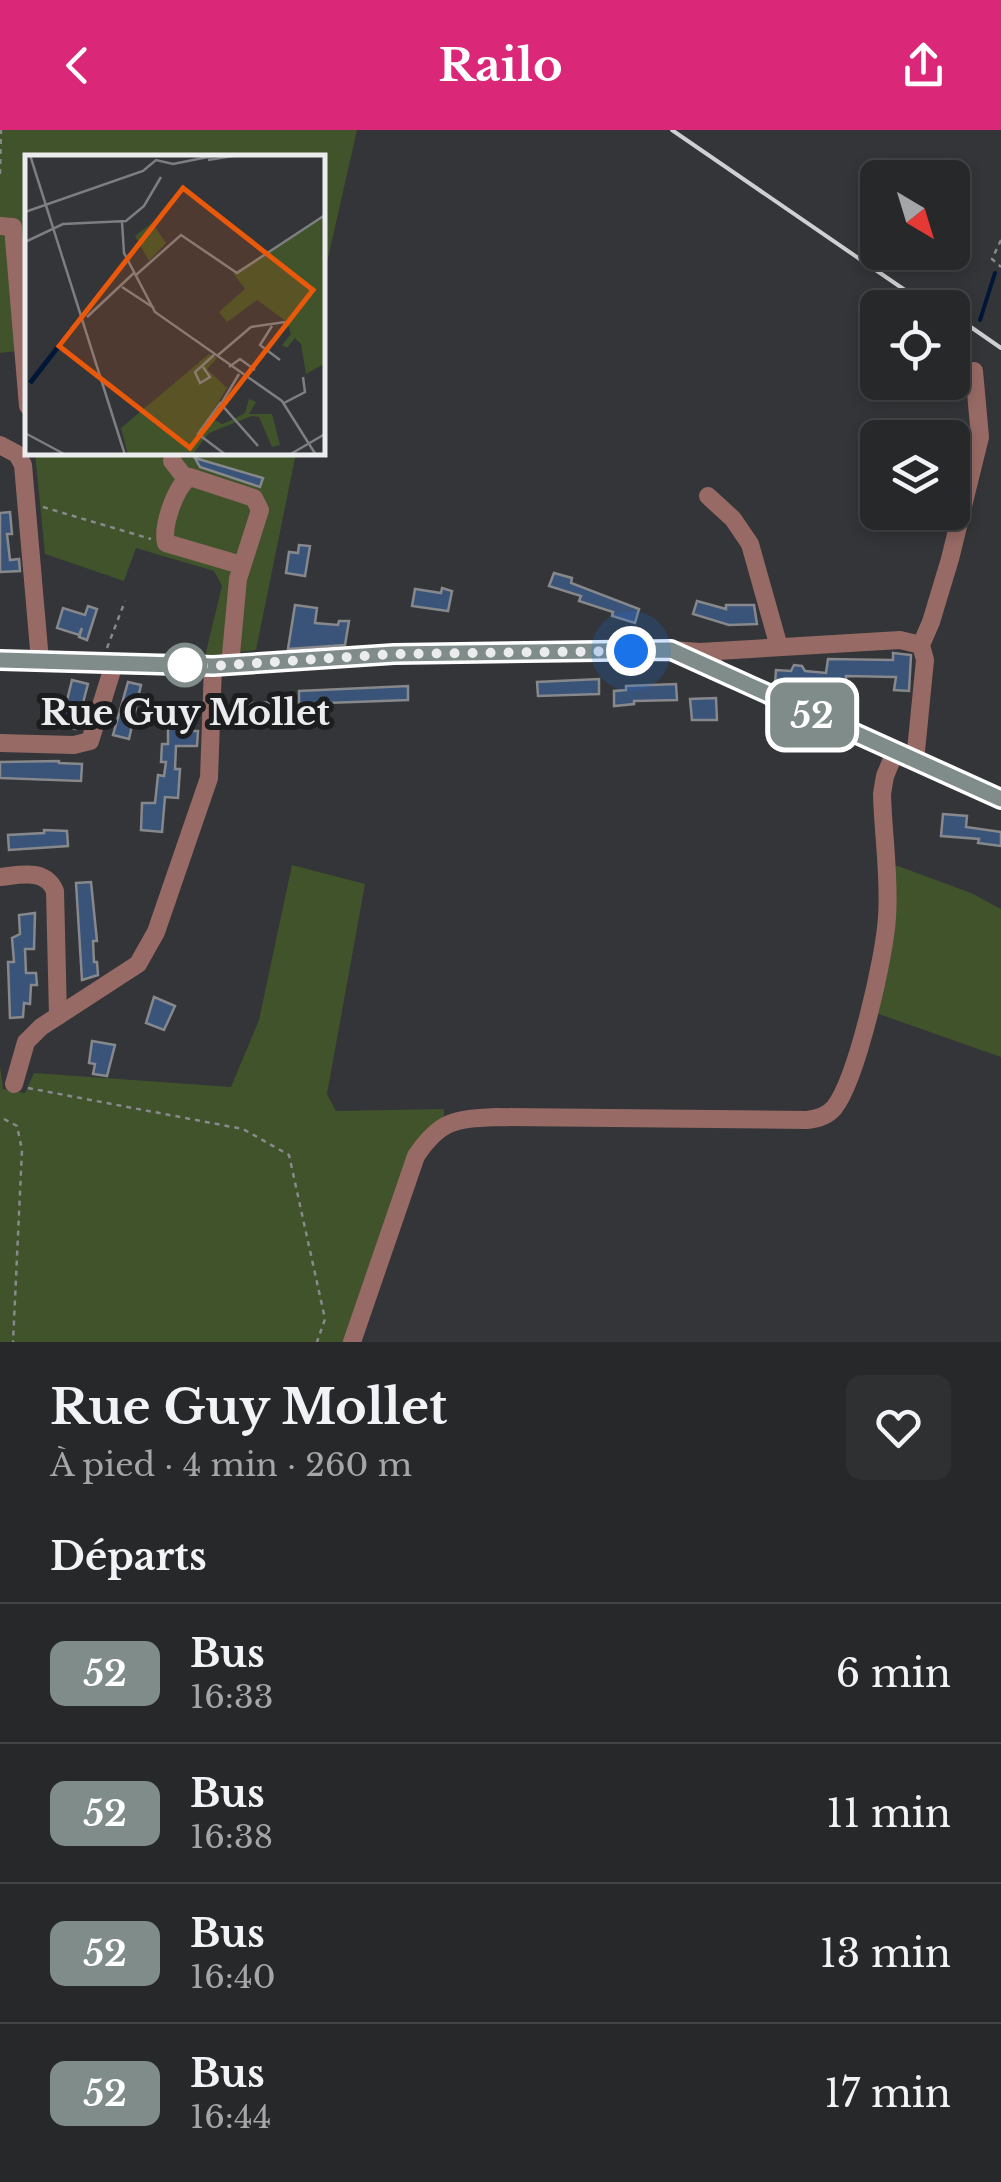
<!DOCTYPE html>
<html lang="fr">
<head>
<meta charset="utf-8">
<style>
  :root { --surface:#27282a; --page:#2f3032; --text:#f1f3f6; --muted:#a4a6a8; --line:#434447; --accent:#db2777 }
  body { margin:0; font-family:"Libre Baskerville",serif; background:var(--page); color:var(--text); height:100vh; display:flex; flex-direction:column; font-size:38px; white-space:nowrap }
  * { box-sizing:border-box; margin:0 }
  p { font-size:32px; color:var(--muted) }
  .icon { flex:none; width:55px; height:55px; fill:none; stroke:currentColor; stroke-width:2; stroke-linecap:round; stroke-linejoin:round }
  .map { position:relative; height:1212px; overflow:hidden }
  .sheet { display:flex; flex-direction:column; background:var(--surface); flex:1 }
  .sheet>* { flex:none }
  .badge { padding:0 20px; border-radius:15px; font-size:35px; line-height:65px }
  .needle { width:65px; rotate:142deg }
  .tools { position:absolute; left:860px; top:30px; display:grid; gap:20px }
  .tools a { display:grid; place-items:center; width:110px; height:110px; border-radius:15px; background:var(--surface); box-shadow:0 5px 15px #0003,0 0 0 2px var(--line); font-size:50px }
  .you { position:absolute; width:50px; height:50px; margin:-25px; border:8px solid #fff; border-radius:50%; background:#1a73e8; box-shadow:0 0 0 15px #1a73e833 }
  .map>.badge { position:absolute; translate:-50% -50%; box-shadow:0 0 0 5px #fff }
  h2 { padding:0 50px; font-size:38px; line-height:90px }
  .round { display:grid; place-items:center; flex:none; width:105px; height:105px; border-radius:15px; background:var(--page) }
  .head { display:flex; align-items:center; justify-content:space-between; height:170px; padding:0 50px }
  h1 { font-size:48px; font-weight:800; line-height:75px }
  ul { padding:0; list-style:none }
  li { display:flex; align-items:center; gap:30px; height:140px; padding:0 50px; border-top:2px solid var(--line) }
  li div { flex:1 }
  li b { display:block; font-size:38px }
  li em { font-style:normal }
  li .badge { min-width:110px; font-weight:700; text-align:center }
  header { display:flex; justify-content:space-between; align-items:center; height:130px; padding:0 50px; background:var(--accent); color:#fff; font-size:45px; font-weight:800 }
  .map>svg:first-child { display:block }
  .green { fill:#41532b }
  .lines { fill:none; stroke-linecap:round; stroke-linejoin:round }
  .stream { stroke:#001738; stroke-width:4 }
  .building { fill:#3a5379; stroke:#86888b; stroke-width:2.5 }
  .path { stroke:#88898c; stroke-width:2.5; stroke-dasharray:5 5; stroke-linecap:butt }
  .minor { stroke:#976a65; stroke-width:18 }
  .rail { stroke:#cfd0d2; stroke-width:4 }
  .line-casing { stroke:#fff; stroke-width:22 }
  .line { stroke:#808c89; stroke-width:15 }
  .walk { stroke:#ebecee; stroke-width:10; stroke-dasharray:0 18 }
  .stop-dot { fill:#fff; stroke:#808c89; stroke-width:5 }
  .labels { text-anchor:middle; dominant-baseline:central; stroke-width:10; stroke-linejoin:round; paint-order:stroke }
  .stop-label { font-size:35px; font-weight:bold; fill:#ebecee; stroke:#1c1d1e }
  .inset-river { fill:none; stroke:#001738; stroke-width:5 }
  .inset-road { fill:none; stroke:#7d7e81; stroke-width:2.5 }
  .view { fill:#e8590c; fill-opacity:0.15; stroke:#e8590c; stroke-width:5 }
  .inset-edge { fill:none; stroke:#ebecee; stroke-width:5 }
</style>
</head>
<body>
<header><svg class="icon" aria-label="back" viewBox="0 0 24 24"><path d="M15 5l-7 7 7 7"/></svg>Railo<svg class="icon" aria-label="share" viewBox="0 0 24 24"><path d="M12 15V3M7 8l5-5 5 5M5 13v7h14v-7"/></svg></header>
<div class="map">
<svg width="1001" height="1212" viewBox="0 0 1001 1212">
  <rect width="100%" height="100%" fill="#343538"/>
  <g class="green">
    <polygon points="0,0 357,0 323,150 322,28 28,28 27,239 25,220 0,223"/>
    <polygon points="35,323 296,323 256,520 205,526 222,456 214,441 136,418 124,451 45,424"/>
    <polygon points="292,735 365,754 327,964 336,981 444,979 444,993 434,999 349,1212 0,1212 0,936 3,959 25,963 34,943 231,957 259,890"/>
    <polygon points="898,736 971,763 1001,779 1001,927 876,883 891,738"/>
  </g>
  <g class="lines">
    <polyline class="stream" points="980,190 995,143"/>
  </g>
  <g class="building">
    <polygon points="195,328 263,348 260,357 200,337"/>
    <polygon points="10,382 12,404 7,404 10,430 19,429 20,441 0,442 0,383"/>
    <polygon points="299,415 310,416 305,446 286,443 289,422 298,423"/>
    <polygon points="554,443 572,448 571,453 639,479 635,493 612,486 613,482 579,471 581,466 549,456"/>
    <polygon points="442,458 452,461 448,481 412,476 415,459 441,463"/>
    <polygon points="697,471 726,479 726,475 754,475 757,494 729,495 693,484"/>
    <polygon points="295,475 317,478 315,493 338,495 339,491 349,491 345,515 288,519"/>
    <polygon points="88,476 97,479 87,510 79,507 82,498 79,505 57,498 63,478 85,485"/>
    <polygon points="893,523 911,525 909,561 894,560 896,547 846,546 846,576 824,575 824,561 775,554 776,540 791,541 794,535 802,536 805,541 826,543 828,529 893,530"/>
    <polygon points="599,549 599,564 538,566 537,552"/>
    <polygon points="72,550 88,554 76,599 61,595"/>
    <polygon points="128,552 141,555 129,609 113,605"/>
    <polygon points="676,554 677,570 634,571 634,574 614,576 614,561 626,560 626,556"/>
    <polygon points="408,556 408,570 299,574 299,561"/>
    <polygon points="716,568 717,590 692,590 690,569"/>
    <polygon points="277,572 292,573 293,588 235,589 235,574"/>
    <polygon points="175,576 189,576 188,593 190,601 198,601 197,616 176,616 175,639 180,639 178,668 165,667 162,702 141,700 142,673 155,673 158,645 164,646 166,632 161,632 162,614 168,614 168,592 175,593"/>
    <polygon points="59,631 59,633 82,634 81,651 0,648 0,632"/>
    <polygon points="943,684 967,686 966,697 1001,702 1001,716 978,713 979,709 941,706"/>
    <polygon points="44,700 67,701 68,716 9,720 8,705 44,703"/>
    <polygon points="91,752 97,811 93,811 94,832 97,832 98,845 82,850 76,753"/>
    <polygon points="35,783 34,819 25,819 26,843 36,843 37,855 31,855 30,874 24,873 23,887 10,888 8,832 14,832 12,808 20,804 19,785"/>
    <polygon points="154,867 175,876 164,900 146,893"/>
    <polygon points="92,911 115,915 107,946 93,944 95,934 89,933"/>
  </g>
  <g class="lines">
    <g class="path">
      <polyline points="0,44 1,0"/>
      <polyline points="1001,110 992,129 1001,137"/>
      <polyline points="952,225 963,233"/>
      <polyline points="43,377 151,409"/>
      <polyline points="107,518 125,471"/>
      <polyline points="28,958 243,999 289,1025 325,1189 317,1212"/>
      <polyline points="4,989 17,996 22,1020 13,1212"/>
    </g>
    <g class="minor">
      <polyline points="0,96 13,97 28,276"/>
      <polyline points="0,315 17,324 23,335 40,531"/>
      <polyline points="172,331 186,349"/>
      <polyline points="708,366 733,389 750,414 779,517"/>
      <polyline points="697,527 700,522 900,510 921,515"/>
      <polyline points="0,530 213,536 394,525 671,520 700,522 728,548"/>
      <path d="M230,535L238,449L260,380L254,368L190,347C175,357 162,396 166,413L241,435"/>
      <polyline points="721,544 1001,669"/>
      <polyline points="0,613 74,615 90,611 114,534"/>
      <polyline points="915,631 925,530 921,515 931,492 950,429 980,307 974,241"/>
      <path d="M0,747C21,745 45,738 55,761L58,886"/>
      <polyline points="14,954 26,912 41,897 138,834 156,802 209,648 213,536"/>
      <path d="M352,1212L416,1026C440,990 455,989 496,987L807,990C817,989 827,986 834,978C857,949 885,826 887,787C890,747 883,704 882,664L885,646L895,622"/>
    </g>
    <g class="rail">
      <polyline points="672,0 931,178"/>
      <polyline points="952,184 1001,218"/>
    </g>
  </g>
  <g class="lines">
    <defs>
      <polyline id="line" points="0,530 213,536 394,524 671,520 1001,669"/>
    </defs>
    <use href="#line" class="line-casing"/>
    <use href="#line" class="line"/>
    <polyline class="walk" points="185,535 176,535 213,536 394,524 631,521"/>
  </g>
  <circle class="stop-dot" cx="185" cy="535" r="20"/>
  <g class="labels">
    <g class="stop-label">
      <text x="185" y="582">Rue Guy Mollet</text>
    </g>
  </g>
  <g transform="translate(25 25)">
    <rect width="300" height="300" fill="#343538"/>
    <path d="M300,61V214L297,210L281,219L276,189L270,183L262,193L257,190L266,179L262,167L232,145L202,167L194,157L220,134L208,118ZM127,68L141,88L124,106L110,81ZM184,199L192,203L182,214L202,233L184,262L197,269L207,265L220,258L224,244L231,247L224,259H247L255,290L247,292L234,262L227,261L184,278L167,300H103L96,273Z" fill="#41532b"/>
    <path class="inset-river" d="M5,228L47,174"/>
    <path class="inset-road" d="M5,0L100,300M183,5L214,0M0,57L118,16L131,5L148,9L193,0M97,67L99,98L130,157L257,246L291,300M0,87L38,69L101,66L119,51L136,22M111,120L156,80L212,118L300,60M97,132L129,153M62,162L110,117M247,171L235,190L255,205M192,201L226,172L260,167M178,212L185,222L175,228L170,217L189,200M204,212L215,204L230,215M214,219L196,249L233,291M196,247L173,279L201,300M259,248L280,237L278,222M0,278L41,300M264,300L300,279"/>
    <path class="view" d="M158,33L288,135L165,293L34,191Z"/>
    <rect width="300" height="300" class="inset-edge"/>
  </g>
</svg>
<div class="tools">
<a><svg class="needle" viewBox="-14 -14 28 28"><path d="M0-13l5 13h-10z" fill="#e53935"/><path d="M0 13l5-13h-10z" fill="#a4a6a8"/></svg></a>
<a><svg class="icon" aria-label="locate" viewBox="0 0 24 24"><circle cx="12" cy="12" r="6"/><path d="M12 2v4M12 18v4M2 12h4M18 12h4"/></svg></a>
<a><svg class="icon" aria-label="layers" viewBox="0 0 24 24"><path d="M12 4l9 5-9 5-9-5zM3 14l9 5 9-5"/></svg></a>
</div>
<div class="you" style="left:631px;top:521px"></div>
<b class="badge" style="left:812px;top:585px;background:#808c89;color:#fff">52</b>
</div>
<section class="sheet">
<div class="head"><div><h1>Rue Guy Mollet</h1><p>À pied · 4 min · 260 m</p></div><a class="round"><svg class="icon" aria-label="heart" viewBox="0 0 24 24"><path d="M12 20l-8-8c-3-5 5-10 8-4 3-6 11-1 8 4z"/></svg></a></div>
<h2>Départs</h2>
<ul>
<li><span class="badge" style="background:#808c89;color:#fff">52</span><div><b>Bus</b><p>16:33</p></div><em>6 min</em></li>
<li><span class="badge" style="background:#808c89;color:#fff">52</span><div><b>Bus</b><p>16:38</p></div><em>11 min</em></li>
<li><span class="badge" style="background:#808c89;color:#fff">52</span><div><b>Bus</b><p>16:40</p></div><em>13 min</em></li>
<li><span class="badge" style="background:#808c89;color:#fff">52</span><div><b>Bus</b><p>16:44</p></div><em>17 min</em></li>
</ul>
</section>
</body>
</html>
